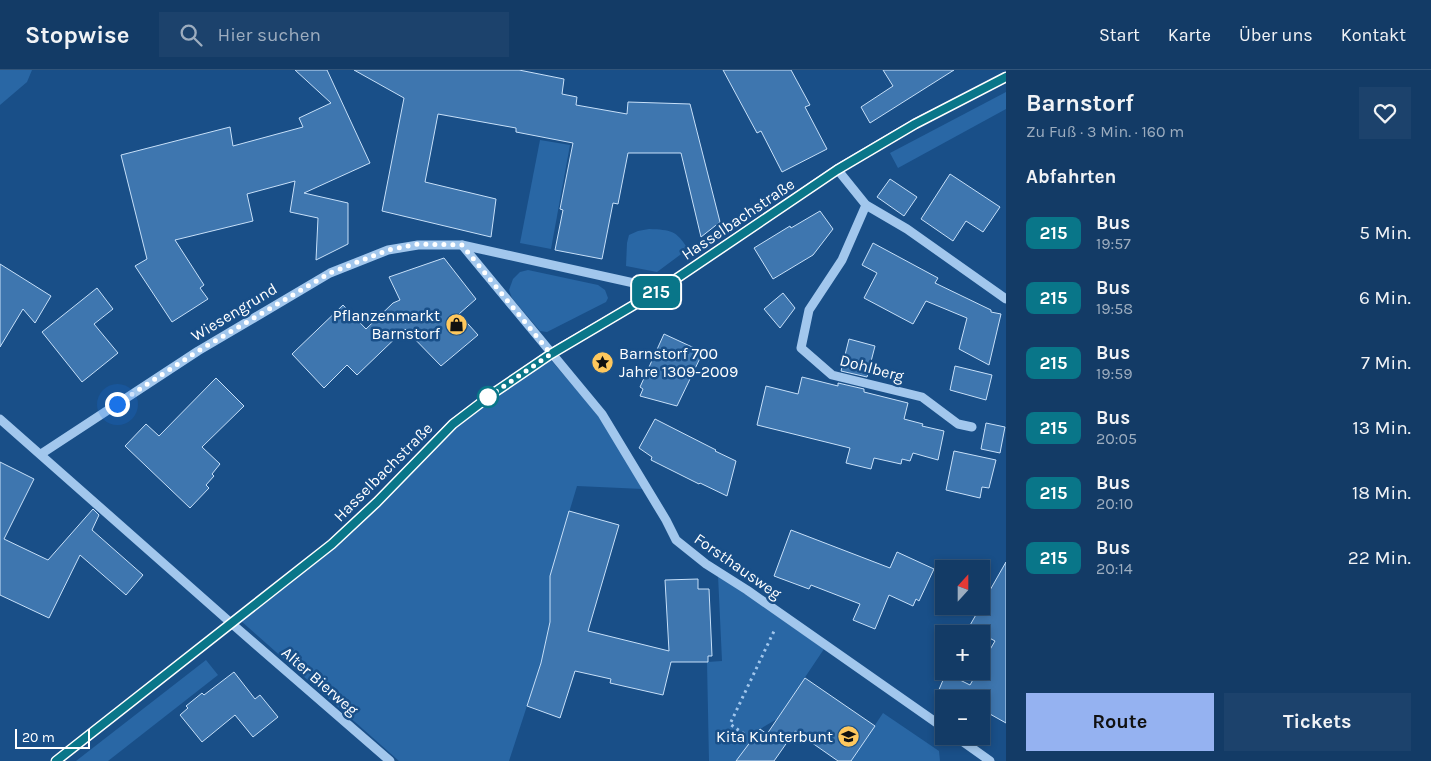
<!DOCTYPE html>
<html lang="de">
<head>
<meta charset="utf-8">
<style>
  :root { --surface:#133b66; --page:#1c426c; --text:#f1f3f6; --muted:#9dadbf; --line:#32557a; --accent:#95b2f1 }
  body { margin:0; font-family:Karla,sans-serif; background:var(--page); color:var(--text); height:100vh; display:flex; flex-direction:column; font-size:19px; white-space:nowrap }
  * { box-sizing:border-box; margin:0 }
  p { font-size:16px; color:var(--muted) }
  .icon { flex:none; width:28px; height:28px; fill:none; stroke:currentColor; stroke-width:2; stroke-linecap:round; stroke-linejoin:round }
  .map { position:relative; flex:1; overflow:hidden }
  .panel { display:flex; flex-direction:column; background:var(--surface); width:425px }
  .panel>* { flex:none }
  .badge { padding:0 10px; border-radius:8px; font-size:18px; line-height:32px }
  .needle { width:32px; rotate:21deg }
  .tools { position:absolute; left:935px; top:490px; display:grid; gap:10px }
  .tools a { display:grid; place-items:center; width:55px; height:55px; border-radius:0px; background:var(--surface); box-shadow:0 2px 8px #0003,0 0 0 1px var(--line); font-size:25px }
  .scale { position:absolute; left:15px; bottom:12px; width:75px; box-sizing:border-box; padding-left:5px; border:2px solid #fff; border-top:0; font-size:14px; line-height:18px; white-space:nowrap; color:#fff; -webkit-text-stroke:4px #194f88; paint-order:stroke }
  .you { position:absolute; width:25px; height:25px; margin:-12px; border:4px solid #fff; border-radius:50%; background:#1a73e8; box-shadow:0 0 0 8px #1a73e833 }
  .map>.badge { position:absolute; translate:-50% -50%; box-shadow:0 0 0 2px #fff }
  h2 { padding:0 20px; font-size:19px; line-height:45px }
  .round { display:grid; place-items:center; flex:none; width:52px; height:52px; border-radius:0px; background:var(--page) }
  .head { display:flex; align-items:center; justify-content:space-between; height:85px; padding:0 20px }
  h1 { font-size:24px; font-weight:700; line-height:38px }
  .primary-button { display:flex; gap:10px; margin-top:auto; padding:10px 20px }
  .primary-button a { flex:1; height:58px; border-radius:0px; background:var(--accent); color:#111; font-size:20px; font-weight:700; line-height:58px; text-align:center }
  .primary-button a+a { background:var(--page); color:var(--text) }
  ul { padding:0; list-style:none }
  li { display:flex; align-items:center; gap:15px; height:65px; padding:0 20px }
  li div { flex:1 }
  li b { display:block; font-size:19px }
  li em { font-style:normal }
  li .badge { min-width:55px; font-weight:700; text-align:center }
  header { display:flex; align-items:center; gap:30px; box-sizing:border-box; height:70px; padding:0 25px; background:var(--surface); border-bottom:1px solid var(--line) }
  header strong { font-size:24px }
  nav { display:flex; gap:28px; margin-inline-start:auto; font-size:18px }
  .search { width:350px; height:45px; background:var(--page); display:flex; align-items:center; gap:12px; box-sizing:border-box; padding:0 18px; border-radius:0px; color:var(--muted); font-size:19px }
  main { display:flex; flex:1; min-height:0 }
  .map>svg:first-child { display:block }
  .green { fill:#2967a5 }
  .building { fill:#3e76af; stroke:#c7e0f9 }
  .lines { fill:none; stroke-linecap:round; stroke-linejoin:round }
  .path { stroke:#a2c7ed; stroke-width:3; stroke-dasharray:2.5 4; stroke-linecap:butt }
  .minor { stroke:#a2c7ed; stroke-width:9 }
  .line-casing { stroke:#fff; stroke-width:11 }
  .line { stroke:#097689; stroke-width:8 }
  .walk { stroke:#fff; stroke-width:5; stroke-dasharray:0 9 }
  .stop-dot { fill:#fff; stroke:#097689; stroke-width:2.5 }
  .labels { text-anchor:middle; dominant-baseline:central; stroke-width:5; stroke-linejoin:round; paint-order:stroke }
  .street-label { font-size:16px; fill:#fff; stroke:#194f88 }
  .poi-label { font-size:16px; fill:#fff; stroke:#194f88; text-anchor:end }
</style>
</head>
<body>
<header>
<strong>Stopwise</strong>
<div class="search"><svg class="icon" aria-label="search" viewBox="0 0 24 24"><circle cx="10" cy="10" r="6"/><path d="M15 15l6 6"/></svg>Hier suchen</div>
<nav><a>Start</a><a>Karte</a><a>Über uns</a><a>Kontakt</a></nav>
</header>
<main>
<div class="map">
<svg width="1006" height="691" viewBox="0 0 1006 691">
  <rect width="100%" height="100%" fill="#194f88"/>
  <g class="green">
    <polygon points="0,0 32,0 27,12 0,35"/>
    <polygon points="1006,22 1006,39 898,98 890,83"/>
    <polygon points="540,70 570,75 551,179 520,173"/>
    <path d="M649,159C671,160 676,160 688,179L657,202L626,196L627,173L629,165L638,161Z"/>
    <polygon points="528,200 598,215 605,220 608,228 606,232 547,262 540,261 512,228 509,220 513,209 520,202"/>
    <polygon points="550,289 600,347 643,419 577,416 550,506 550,552 541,593 509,691 399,691 241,551 333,476 455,355"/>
    <polygon points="718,505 824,579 777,649 760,659 741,684 750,691 709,691 707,592 722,591"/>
    <polygon points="206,590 218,605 108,691 76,691"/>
    <polygon points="883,643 939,681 940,691 851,691"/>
  </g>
  <g class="building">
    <polygon points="295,0 327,0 370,93 304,123 348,133 348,174 316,190 318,148 290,142 295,111 247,124 253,151 175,170 204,215 200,218 208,229 172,252 135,196 147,189 121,85 230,57 233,76 303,57 299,48 331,33"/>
    <polygon points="354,0 519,0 564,9 562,24 577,27 576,35 627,44 628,32 690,34 720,152 701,167 681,83 628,83 618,134 613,133 602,189 555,180 563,140 560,139 573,73 516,62 516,58 438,44 425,112 496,129 491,167 382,141 404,28"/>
    <polygon points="723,0 791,0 810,35 805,37 827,79 782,102 761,61 757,63"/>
    <polygon points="883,0 954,0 870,53 861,37 893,16"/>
    <polygon points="950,104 1000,137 983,162 966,151 953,171 921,149"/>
    <polygon points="890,109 917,127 904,146 877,127"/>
    <polygon points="820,141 833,159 813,185 773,209 754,178 790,156 791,158"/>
    <polygon points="873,173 938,208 935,213 991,240 991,242 1001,244 989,295 959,279 967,248 926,231 913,254 864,228 877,203 862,195"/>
    <polygon points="444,188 476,229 459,244 478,265 441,296 405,259 357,305 347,295 324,318 292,284 343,235 366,259 393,233 400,230 389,207"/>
    <polygon points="0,194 51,226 35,253 23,239 0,277"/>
    <polygon points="97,218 113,239 94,254 118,283 82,312 42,262"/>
    <polygon points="783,223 795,238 780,258 764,239"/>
    <polygon points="664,264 703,282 677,336 640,326 643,319 640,317"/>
    <polygon points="849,269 875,276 867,307 841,301"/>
    <polygon points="955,296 992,305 986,330 950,320"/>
    <polygon points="802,307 838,316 838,313 864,319 864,322 908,333 904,349 923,354 922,356 944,361 938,390 913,383 910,391 902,389 901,394 874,388 871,399 846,393 850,378 757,355 766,316 798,324"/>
    <polygon points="216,308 244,336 202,377 220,394 212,404 214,406 206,415 209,418 190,438 125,376 146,354 159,366"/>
    <polygon points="655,349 716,380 715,381 736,391 727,426 700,413 699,414 651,390 652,387 639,378"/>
    <polygon points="986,353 1005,357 1000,383 981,379"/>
    <polygon points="954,381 996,390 989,418 982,417 980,428 946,420"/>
    <polygon points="0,392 34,409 4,469 48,490 93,439 99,445 92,460 143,505 126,525 80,485 49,548 0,525"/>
    <polygon points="569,441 619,455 588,561 669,581 665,510 698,509 698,519 709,519 712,586 708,586 708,592 671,592 663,625 610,613 611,609 575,601 560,648 527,636 541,593 550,552 550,506"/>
    <polygon points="791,460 890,498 897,482 934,499 919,531 916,529 913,536 889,525 875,559 853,550 860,534 811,515 809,519 774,506"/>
    <polygon points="1006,492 1006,653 981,639 981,629 935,629 946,603 970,615 978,601 981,601 981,595 995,571 969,557"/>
    <polygon points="234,602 255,629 260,625 278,647 253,667 235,645 202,672 180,645 188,638 186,636 202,623 204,625"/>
    <polygon points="805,608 875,656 851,691 838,691 795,661 774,691 736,691 760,659 767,664"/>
  </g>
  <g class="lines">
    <polyline class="path" points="744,664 730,654 775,559"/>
    <g class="minor">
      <polyline points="837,99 866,135 907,159 1006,229"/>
      <polyline points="866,135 842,190 809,240 801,278 832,305 922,327 958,354 972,357"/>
      <polyline points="462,175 602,344 666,450 676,470 706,494 747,520 944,658"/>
      <polyline points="0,349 231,553 390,691"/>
      <polyline points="41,384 198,281 330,203 388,180 418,175 462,175 661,219"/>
      <polyline points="955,666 990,691"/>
      <polyline points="56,691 332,474 377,432 453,353 495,322 551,283 661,219 837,99 871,79 915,53 1006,7"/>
    </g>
  </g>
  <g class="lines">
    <defs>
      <polyline id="line" points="56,691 332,474 377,432 453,354 495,322 551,284 661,219 837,100 915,54 1006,7"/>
    </defs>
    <use href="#line" class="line-casing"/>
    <use href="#line" class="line"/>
    <polyline class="walk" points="117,334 198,281 330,203 388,180 418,174 462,175 551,284 488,327"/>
  </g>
  <defs>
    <symbol id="shop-disc" viewBox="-11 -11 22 22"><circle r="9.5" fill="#ffc85d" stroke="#194f88"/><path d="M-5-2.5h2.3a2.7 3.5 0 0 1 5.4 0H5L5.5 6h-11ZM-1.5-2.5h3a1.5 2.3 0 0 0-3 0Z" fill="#111"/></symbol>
    <symbol id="sight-disc" viewBox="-11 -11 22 22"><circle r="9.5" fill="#ffc85d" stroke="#194f88"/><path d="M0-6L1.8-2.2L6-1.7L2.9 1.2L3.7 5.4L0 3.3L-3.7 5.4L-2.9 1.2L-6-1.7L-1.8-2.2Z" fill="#111"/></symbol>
    <symbol id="school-disc" viewBox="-11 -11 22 22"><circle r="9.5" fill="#ffc85d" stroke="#194f88"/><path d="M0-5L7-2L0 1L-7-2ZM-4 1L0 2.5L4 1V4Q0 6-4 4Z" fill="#111"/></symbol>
  </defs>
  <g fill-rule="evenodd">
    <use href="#shop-disc" x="444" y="242" width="25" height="25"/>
    <use href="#sight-disc" x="590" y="280" width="25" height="25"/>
    <use href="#school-disc" x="836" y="654" width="25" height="25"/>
  </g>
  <circle class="stop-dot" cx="488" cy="327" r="10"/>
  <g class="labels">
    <g class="street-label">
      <text transform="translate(738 149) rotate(-34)">Hasselbachstraße</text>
      <text transform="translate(234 242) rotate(-31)">Wiesengrund</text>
      <text transform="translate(872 298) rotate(15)">Dohlberg</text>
      <text transform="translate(383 402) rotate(-45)">Hasselbachstraße</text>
      <text transform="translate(738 496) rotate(35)">Forsthausweg</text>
      <text transform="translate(320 611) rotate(41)">Alter Bierweg</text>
    </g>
    <g class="poi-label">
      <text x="440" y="245">Pflanzenmarkt<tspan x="440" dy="18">Barnstorf</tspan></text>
      <text x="619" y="283" text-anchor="start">Barnstorf 700<tspan x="619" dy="18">Jahre 1309-2009</tspan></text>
      <text x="833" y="666">Kita Kunterbunt</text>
    </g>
  </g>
</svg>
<div class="tools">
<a><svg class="needle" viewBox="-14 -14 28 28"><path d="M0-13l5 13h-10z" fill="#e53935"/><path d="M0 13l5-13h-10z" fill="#9dadbf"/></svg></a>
<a>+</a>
<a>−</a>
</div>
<div class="scale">20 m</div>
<div class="you" style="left:117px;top:334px"></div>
<b class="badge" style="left:656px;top:222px;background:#097689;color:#fff">215</b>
</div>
<section class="panel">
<div class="head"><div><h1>Barnstorf</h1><p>Zu Fuß · 3 Min. · 160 m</p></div><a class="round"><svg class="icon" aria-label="heart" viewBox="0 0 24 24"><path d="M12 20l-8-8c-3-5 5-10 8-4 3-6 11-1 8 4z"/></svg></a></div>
<h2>Abfahrten</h2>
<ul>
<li><span class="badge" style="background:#097689;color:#fff">215</span><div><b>Bus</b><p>19:57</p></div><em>5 Min.</em></li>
<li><span class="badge" style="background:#097689;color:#fff">215</span><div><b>Bus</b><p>19:58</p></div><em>6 Min.</em></li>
<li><span class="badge" style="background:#097689;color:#fff">215</span><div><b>Bus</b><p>19:59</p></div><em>7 Min.</em></li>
<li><span class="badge" style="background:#097689;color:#fff">215</span><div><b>Bus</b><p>20:05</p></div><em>13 Min.</em></li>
<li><span class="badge" style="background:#097689;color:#fff">215</span><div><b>Bus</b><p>20:10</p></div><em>18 Min.</em></li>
<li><span class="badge" style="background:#097689;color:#fff">215</span><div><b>Bus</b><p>20:14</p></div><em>22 Min.</em></li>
</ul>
<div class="primary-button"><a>Route</a><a>Tickets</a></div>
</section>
</main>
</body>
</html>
